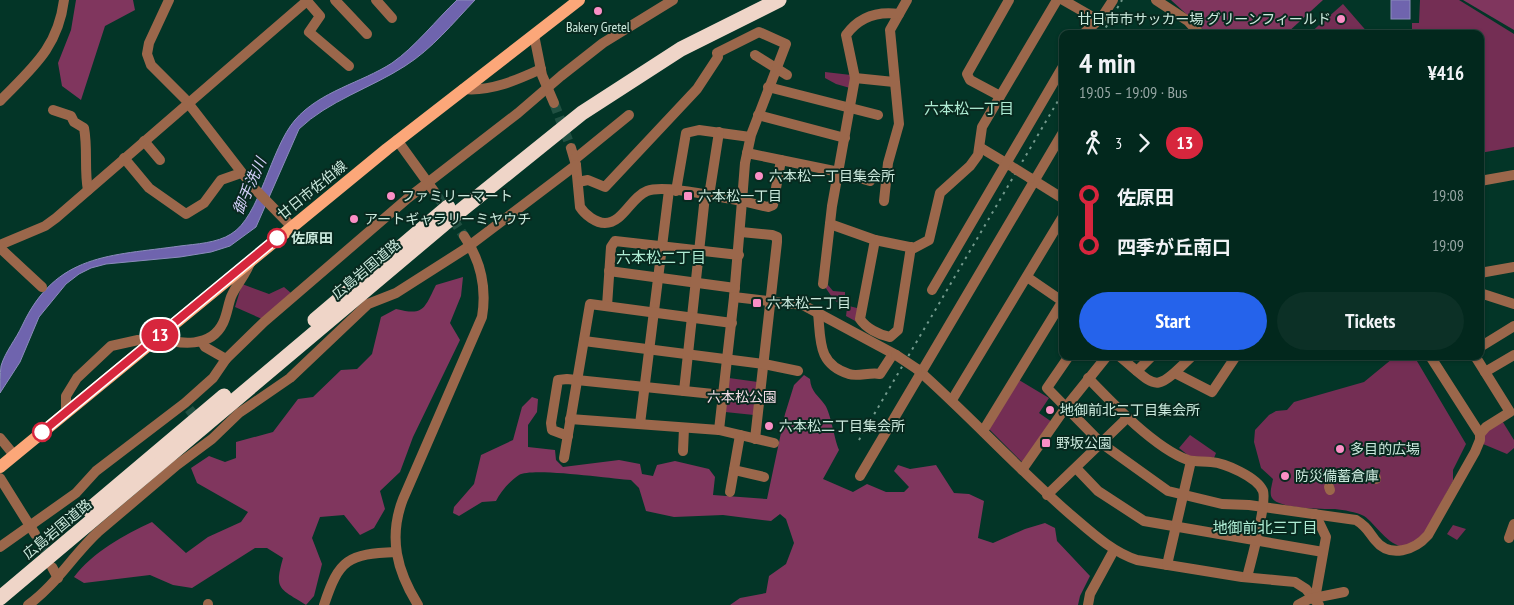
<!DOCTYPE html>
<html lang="en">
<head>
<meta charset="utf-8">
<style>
  :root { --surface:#02281d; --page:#0c3026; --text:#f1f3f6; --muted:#96a6a4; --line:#23443b; --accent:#2563eb }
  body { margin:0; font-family:"PT Sans Narrow","Noto Sans JP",sans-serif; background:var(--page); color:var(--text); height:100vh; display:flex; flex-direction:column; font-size:19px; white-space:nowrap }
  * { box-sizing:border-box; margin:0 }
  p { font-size:16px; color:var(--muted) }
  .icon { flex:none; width:28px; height:28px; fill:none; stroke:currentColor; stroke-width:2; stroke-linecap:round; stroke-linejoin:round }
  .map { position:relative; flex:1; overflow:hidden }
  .details { position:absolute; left:1059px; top:30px; width:425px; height:330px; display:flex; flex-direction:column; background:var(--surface); border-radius:10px; box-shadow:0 1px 4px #0004,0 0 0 1px var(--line) }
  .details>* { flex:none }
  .badge { padding:0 10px; border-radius:16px; font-size:18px; line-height:32px }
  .map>.badge { position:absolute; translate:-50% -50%; box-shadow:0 0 0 2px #fff }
  .legs { display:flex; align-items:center; gap:8px; height:55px; padding:0 20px; font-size:16px }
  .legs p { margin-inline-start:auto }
  .overview { display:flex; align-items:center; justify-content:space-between; height:85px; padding:0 20px }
  h1 { font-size:28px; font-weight:600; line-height:38px }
  .primary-button { display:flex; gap:10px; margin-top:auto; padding:10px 20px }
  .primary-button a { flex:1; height:58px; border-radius:30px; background:var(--accent); color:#fff; font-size:20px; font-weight:600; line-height:58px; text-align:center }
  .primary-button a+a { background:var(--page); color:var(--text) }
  ul { padding:0 20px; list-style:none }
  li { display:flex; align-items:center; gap:18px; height:50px; font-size:19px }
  li i { display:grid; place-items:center; width:8px; height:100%; margin:0 6px; background:currentColor }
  li i::after { content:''; width:12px; height:12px; margin:-6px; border:4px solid; border-radius:50%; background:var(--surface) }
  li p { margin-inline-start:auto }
  li:first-child i { background:linear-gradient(#0000 50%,currentColor 0) }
  li:last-child i { background:linear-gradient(currentColor 50%,#0000 0) }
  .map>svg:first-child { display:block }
  .green { fill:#742e54 }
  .forest { fill:#80365e }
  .water { fill:#6f64ae; stroke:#8b8cbc }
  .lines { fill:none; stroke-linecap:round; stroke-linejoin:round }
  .minor-tunnel { stroke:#215042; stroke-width:10; stroke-dasharray:10 5; stroke-linecap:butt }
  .minor { stroke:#9b674b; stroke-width:10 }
  .major { stroke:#fca779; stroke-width:12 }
  .highway { stroke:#efd5c8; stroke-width:15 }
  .rail { stroke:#739a8d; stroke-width:2; stroke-dasharray:2.5 5; stroke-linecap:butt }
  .minor-bridge { stroke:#9b674b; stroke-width:10 }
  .line-1-casing { stroke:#fff; stroke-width:11 }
  .line-1 { stroke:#d7263d; stroke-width:8 }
  .poi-dot { fill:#fb8fc6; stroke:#08291f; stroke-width:2 }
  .stop-1-dot { fill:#fff; stroke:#d7263d; stroke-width:2.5 }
  .labels { text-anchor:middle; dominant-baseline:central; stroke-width:4; stroke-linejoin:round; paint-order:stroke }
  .poi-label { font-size:14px; fill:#cbe9dd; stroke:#08291f; text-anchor:start }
  .street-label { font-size:14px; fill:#cbe9dd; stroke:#08291f }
  .stop-label { font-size:14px; font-weight:bold; fill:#cbe9dd; stroke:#08291f; text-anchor:start }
  .park-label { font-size:14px; fill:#f3dce6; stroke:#08291f }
  .neighbourhood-label { font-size:15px; fill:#aeecd4; stroke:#08291f }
  .water-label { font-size:15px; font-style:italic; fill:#d5d2fb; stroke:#08291f }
</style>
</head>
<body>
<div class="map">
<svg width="1514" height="605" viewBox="0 0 1514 605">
  <rect width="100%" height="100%" fill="#033527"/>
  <g class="green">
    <polygon points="1420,0 1459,0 1514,34 1514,147 1480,153 1480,34 1386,34 1412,33 1412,23 1419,23"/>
    <polygon points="1343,4 1369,34 1309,34"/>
    <polygon points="825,72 851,75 850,88 836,84 825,78"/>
    <polygon points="242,284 269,294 284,287 291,293 262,319 235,307"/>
    <polygon points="823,284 828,285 833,291 845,292 845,305 857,308 857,322 846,316 847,308 834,300"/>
    <path d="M1399,356H1414L1466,444L1453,470V481C1444,496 1431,526 1420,538C1397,563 1379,526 1364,516C1356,512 1344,510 1335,509C1322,509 1279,509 1272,498C1269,493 1272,485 1273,479L1261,468L1254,442L1255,430L1269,415L1276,411L1287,410L1294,402L1364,382L1392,359Z"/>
    <polygon points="729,378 758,382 754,415 725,412"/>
    <polygon points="1019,380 1049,398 1039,413 1052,422 1023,463 989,429"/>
    <polygon points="1501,419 1514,440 1514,448 1507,454 1483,444 1484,431"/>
    <polygon points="1190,435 1216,453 1214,458 1189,456 1179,448"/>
    <polygon points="1453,525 1466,529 1457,540 1447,534"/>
  </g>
  <g class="forest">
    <polygon points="76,0 133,0 135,10 105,26 81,100 62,86 58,63 71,30"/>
    <polygon points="1171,0 1323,0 1286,34 1208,34"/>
    <polygon points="1463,0 1514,0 1514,30"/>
    <path d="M463,277L461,296L450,323L460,340L413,437L400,472L380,491L385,509L374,528L360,535L344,515L320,517L312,538L322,564L314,596L306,605C279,588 274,590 283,558L267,548H255L192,588L173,585L150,575L84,583L74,577C93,552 124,535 152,522L186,553L208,537L241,522L248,512L197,483L191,468L209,456L225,462L236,458V442L273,432L298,399L313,397L341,370L357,369L372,354L381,317L396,309C424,316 424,309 436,285Z"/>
    <path d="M804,375L810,379C811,392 818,395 825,405C831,414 834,438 839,450L823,479L853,492L867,484L886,492H904L909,487L894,471L898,465L910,469L936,465L954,493L969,494L984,501L978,538L993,543L1025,529L1045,523L1055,528L1057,541L1090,576L1080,596L1078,605H730L740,598L766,593L769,576L786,564L794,543L786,519L780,514L771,521L723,515L674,517L646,511L639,488L631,480C612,479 532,467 519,475C510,481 501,491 496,501L482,502L459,516L453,513L454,507L474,484L481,455L513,440L522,407L532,397L538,399L537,412L528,425V447L555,450L556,460L563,467L619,460L640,464L642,474L653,476L657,465L675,461L709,469L715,477L713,495L767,499L785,414L794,385Z"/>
  </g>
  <g class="water">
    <path d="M457,0H475C453,23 432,49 405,66C371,88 328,101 299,129L256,227L230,246L211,252L180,257L106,264L91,268L79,274L66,284L39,317L20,362L0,393C0,385 0,374 1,366C5,352 16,339 22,326C56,253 110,256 180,246C196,244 217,243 231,234C260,217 270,149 295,120C320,91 361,83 392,63C415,47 436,20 457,0Z"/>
    <rect x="1391" y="0" width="19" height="19"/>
  </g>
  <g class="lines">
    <g class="minor-tunnel">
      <polyline points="554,103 571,148"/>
      <polyline points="436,194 464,236"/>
      <polyline points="189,409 208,433"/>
      <polyline points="35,534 50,561"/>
    </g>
    <g class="minor">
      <polyline points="169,0 149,43 147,54 151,65 185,99 253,187 291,226"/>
      <polyline points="335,0 367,34"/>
      <polyline points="376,0 392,18"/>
      <polyline points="1063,0 1098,20"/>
      <polyline points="1156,0 1188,21 1200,34"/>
      <polyline points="307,1 320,16 309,32 349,66"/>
      <polyline points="1083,34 1102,17 1113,0"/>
      <polyline points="534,35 542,75 554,103"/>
      <polyline points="755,55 787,75"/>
      <polyline points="855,78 894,82"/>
      <polyline points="768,87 878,115"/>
      <path d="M463,89C490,92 517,80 541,69"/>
      <polyline points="1000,96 970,80 967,74 1009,0"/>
      <path d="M0,101C32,68 58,48 64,0"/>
      <path d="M53,110L71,116L74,122L84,128C88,149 84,170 88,190"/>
      <polyline points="758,115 845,138"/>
      <polyline points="397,140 436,194"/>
      <polyline points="144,141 160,160"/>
      <path d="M571,148L576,165L580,207C585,215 596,223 605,223C623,223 631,197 647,191C665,184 721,198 742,201L734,297L803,305L896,355"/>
      <polyline points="981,148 1011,166"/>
      <polyline points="747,153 839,172 870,181"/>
      <polyline points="124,158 149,188 186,214 204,203 221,180 241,173"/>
      <polyline points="575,159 629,115"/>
      <polyline points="1030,178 1062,198"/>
      <polyline points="1480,181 1514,175"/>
      <polyline points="578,182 588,180 605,187 697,89 718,57 717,53 759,32 786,44 751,135 745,163 742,201 768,207 773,205 781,160"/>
      <polyline points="676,191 686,133 699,130 750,137"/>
      <polyline points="709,196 719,132"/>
      <polyline points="884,201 888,163 899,124 890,30 907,0"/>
      <polyline points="830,224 875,240 914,248 929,240 940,193 970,166 978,155 982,127 1057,0"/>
      <polyline points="741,232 772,235 777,237 777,242 755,439"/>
      <path d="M875,240L860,319C866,328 879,335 890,337L898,330L911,247"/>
      <polyline points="0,245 45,226 56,218 308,0"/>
      <polyline points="0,248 42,287"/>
      <polyline points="609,271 735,288"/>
      <polyline points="1480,273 1514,267"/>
      <polyline points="1027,277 1062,301"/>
      <path d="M823,284L832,206L855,78L846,35C859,17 877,11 899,14"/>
      <polyline points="932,290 1062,68"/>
      <polyline points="1480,293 1514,304"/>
      <polyline points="607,306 611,247 615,241 739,255"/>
      <path d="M818,313C821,340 817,364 849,374C857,377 870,372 880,374L893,354"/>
      <path d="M158,337C180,345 211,348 223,323C227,315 228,305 231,297C237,283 247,274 251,260"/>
      <polyline points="584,341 764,364 798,371"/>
      <polyline points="202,342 205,347 226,359"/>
      <polyline points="1480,347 1514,326"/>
      <path d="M1069,356L1047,388L1101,443L1168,491L1222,504L1249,505L1356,520C1366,526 1368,531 1375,540C1390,559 1415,550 1428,535L1475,452L1480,440V434L1486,427L1510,412L1475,356"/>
      <path d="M1119,356C1159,389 1153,394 1192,356"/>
      <polyline points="1430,356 1480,434"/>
      <path d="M917,369C970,416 1018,469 1071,515C1091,532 1112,552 1137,560L1242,577L1295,582L1306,589L1319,605"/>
      <polyline points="1137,371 1152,356"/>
      <polyline points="1485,372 1514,355"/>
      <polyline points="1175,373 1212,392 1236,356"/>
      <path d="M1088,378C1113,404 1155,448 1188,460C1195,462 1204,461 1211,462C1225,463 1257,477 1263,491C1267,503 1251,562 1247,577"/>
      <polyline points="684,391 705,196"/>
      <polyline points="952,400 1062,218"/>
      <polyline points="66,412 66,396 77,378 111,346 138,340 150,343"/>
      <polyline points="570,419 719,430 774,443"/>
      <polyline points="640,424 669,190"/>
      <polyline points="719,430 734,297"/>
      <polyline points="983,431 1062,302"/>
      <polyline points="568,436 552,430 551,423 558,380 567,379 723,395"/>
      <polyline points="0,438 14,455"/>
      <polyline points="683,451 684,428"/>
      <polyline points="564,458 590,304 732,323"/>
      <polyline points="1076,468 1098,491 1144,521 1323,552"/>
      <polyline points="734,470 764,477"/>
      <polyline points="1022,470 1066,407 1107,356"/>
      <polyline points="1375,475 1376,479"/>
      <polyline points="860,476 1062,134"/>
      <polyline points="0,478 35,534"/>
      <polyline points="1329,487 1330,490"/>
      <polyline points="730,492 740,435"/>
      <polyline points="1047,495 1127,418"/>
      <polyline points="1509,538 1514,524"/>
      <polyline points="0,547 76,493 96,471 185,403 213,378 226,359 264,322 408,198 518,113 561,76 603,43 673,0"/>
      <polyline points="1167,565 1191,461"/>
      <polyline points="52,567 58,578"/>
      <polyline points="1315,599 1326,537 1315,514"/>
      <path d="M28,605C56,585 73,555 98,532L177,465L212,439L239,413L290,378L368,304L396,293L465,249L576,165"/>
      <polyline points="208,605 208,604"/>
      <path d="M324,605C339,559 348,554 396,552"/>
      <path d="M418,605C397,571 388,538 403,499L482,317C487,287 481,261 464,236"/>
      <polyline points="1088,605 1090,594 1114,550"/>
      <polyline points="1298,605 1309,599 1344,592"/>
    </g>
    <polyline class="major" points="0,467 387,149 579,0"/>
    <g class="highway">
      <polyline points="315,320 448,207"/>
      <polyline points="89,510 224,396"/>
      <polyline points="0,598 444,224 582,113 681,49 779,0"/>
    </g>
    <g class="rail">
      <polyline points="1102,34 1122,0"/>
      <polyline points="859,440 1062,94"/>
    </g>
    <g class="minor-bridge">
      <polyline points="1014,168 1030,178"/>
      <polyline points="896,355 917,369"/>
    </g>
  </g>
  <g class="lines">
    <defs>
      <polyline id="line-1" points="42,432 277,238"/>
    </defs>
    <use href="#line-1" class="line-1-casing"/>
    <use href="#line-1" class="line-1"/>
  </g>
  <g class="poi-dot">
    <circle cx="598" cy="11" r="5"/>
    <circle cx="1341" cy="19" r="5"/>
    <circle cx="759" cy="176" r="5"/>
    <circle cx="391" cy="196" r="5"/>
    <rect x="683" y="191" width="10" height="10" rx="2.5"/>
    <circle cx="354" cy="219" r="5"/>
    <rect x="752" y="298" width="10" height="10" rx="2.5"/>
    <circle cx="1050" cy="410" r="5"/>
    <circle cx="769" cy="426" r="5"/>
    <rect x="1041" y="438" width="10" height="10" rx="2.5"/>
    <circle cx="1340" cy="449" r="5"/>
    <circle cx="1285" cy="476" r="5"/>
  </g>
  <g class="stop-1-dot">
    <circle cx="277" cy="238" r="9"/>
    <circle cx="42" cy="432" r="9"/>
  </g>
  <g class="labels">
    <g class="poi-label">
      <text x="1331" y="19" text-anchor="end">廿日市市サッカー場 グリーンフィールド</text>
      <text x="598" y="27" text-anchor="middle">Bakery Gretel</text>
      <text x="769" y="176">六本松一丁目集会所</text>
      <text x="401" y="196">ファミリーマート</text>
      <text x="698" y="196">六本松一丁目</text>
      <text x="364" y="219">アートギャラリーミヤウチ</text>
      <text x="767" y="303">六本松二丁目</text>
      <text x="1060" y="410">地御前北二丁目集会所</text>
      <text x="779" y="426">六本松二丁目集会所</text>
      <text x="1056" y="443">野坂公園</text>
      <text x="1350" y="449">多目的広場</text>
      <text x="1295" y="476">防災備蓄倉庫</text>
    </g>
    <g class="street-label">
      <text transform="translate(312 190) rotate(-39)">廿日市佐伯線</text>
      <text transform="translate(366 269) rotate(-40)">広島岩国道路</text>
      <text transform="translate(57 529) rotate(-40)">広島岩国道路</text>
    </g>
    <g class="stop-label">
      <text x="291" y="238">佐原田</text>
    </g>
    <g class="park-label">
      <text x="742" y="397">六本松公園</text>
    </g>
    <g class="neighbourhood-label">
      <text x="969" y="108">六本松一丁目</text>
      <text x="661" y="257">六本松二丁目</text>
      <text x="1265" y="527">地御前北三丁目</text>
    </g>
    <g class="water-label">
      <text transform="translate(249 186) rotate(-66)">御手洗川</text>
    </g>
  </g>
</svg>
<b class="badge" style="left:160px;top:335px;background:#d7263d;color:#fff">13</b>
<section class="details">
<div class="overview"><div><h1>4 min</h1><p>19:05 – 19:09 · Bus</p></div><b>¥416</b></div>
<div class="legs"><svg class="icon" aria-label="walk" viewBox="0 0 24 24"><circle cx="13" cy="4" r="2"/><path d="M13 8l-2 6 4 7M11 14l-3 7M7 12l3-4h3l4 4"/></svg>3<svg class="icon" aria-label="forward" viewBox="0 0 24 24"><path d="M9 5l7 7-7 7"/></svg><b class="badge" style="background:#d7263d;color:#fff">13</b></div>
<ul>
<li><i style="color:#d7263d"></i><b>佐原田</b><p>19:08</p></li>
<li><i style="color:#d7263d"></i><b>四季が丘南口</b><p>19:09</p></li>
</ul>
<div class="primary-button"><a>Start</a><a>Tickets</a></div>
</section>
</div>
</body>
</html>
